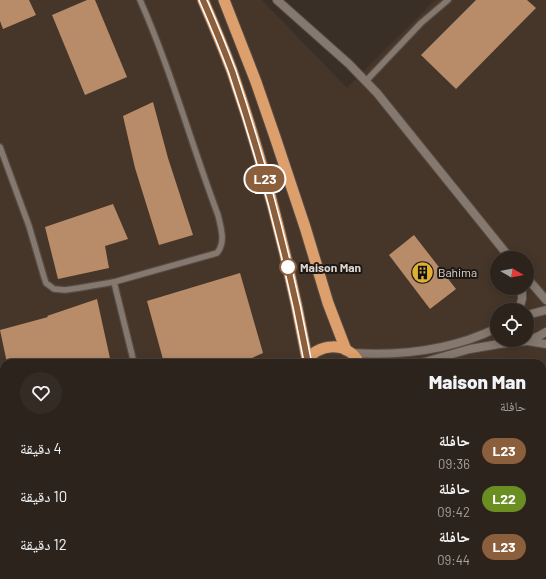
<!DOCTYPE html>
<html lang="ar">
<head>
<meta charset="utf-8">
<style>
  :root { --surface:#2c231c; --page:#342b25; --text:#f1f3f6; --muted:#a6a4a3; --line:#48403b }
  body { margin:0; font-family:Barlow,"Noto Naskh Arabic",sans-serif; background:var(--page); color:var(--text); direction:rtl; height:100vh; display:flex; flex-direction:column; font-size:15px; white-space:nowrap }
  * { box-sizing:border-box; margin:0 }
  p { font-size:13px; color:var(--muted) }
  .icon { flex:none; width:22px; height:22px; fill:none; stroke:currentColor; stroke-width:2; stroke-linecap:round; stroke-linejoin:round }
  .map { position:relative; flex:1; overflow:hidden; direction:ltr }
  .drawer { position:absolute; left:0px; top:359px; width:546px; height:220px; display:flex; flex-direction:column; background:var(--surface); border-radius:12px 12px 0 0; box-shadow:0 2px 10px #0003,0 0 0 1px var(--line); direction:rtl }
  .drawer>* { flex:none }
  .badge { padding:0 8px; border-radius:13px; font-size:14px; line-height:26px }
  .needle { width:26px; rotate:99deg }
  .controls { position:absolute; left:490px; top:251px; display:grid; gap:8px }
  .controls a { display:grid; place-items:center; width:44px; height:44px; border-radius:50%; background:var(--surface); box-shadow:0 2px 10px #0003,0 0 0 1px var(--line); font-size:20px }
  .map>.badge { position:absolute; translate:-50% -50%; box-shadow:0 0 0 2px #fff }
  .round { display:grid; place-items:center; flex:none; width:42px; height:42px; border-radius:21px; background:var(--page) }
  .summary { display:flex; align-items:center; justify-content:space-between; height:68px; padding:0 20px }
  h1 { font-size:19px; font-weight:800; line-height:30px }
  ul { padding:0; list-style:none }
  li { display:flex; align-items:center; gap:12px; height:48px; padding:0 20px }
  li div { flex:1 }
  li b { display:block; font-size:15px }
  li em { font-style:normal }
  li .badge { min-width:44px; font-weight:700; text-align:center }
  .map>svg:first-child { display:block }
  .built { fill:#463629; fill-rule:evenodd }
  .building { fill:#b88c69 }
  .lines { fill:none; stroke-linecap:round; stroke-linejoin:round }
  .service-casing { stroke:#564c45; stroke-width:8 }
  .minor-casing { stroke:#564c45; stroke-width:10 }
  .tertiary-casing { stroke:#564c45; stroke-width:10 }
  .trunk-casing { stroke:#564c45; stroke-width:13 }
  .service { stroke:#85786e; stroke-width:5.5 }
  .minor { stroke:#85786e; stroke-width:8 }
  .tertiary { stroke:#85786e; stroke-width:8 }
  .trunk { stroke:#dd9f6b; stroke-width:11 }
  .line-casing { stroke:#fff; stroke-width:9 }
  .line { stroke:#8b5e3c; stroke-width:6 }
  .stop-dot { fill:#fff; stroke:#8b5e3c; stroke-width:2 }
  .labels { text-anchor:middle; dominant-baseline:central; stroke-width:4; stroke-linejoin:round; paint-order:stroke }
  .stop-label { font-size:12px; font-weight:bold; fill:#ded6d1; stroke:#1d1814; text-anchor:start }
  .poi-label { font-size:12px; fill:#ded6d1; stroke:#1d1814; text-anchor:start }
</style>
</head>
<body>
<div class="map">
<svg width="546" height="579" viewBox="0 0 546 579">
  <rect width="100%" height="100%" fill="#3a2f26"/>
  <path class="built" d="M0,0H262L347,88L435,0H546V579H0ZM497,258H527V288H497ZM497,310H527V340H497ZM4,363H542V575H4Z"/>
  <g class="building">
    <polygon points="0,0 29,0 36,15 3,29 0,21"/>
    <polygon points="87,0 95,0 127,77 85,95 52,15"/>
    <polygon points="476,0 527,0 536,8 456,89 421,55"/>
    <polygon points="153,102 168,158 193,235 159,245 135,168 123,116"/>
    <polygon points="113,204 128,239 105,246 109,268 58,279 45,227"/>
    <polygon points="414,235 456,289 430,309 389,255"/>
    <polygon points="240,273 263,353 241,363 164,363 147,301"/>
    <polygon points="97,299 111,363 7,363 0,330 48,317 47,316"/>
  </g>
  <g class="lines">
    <defs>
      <g id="service">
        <polyline points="366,81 421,23 448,0"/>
        <path d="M0,147L29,226L44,277L46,283L54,289L65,290L79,288L114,282L217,253C226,242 221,228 218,215C191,143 171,70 140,0"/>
        <polyline points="114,282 134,363"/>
      </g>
      <polyline id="minor" points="0,464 4,463"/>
      <g id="tertiary">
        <polyline points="277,0 349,64 377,93 510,258"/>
        <polyline points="527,278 546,300"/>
        <polyline points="519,310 522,299 522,288"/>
        <polyline points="527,315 546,310"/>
        <polyline points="528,341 546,344"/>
        <path d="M352,353C401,356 452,350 497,328"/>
        <polyline points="421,363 470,349 499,344 527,341 539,336 546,332"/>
      </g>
      <g id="trunk">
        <path d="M203,0C213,23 223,47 232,71C264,164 289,261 307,358"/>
        <polyline points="224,0 256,82 275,137 305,227 328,303 346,350"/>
        <path d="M305,363C317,342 348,341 359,363"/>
        <polyline points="374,575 375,579"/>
        <polyline points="398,575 399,579"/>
      </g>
    </defs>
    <use href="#service" class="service-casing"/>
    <use href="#minor" class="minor-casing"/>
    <use href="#tertiary" class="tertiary-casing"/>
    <use href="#trunk" class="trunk-casing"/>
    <use href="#service" class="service"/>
    <use href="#minor" class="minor"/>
    <use href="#tertiary" class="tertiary"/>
    <use href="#trunk" class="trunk"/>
  </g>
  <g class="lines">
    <defs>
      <path id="line" d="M203,0C213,23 223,47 232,71C263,164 289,261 307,358L305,363"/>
    </defs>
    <use href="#line" class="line-casing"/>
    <use href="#line" class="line"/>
  </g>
  <defs>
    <symbol id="building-disc" viewBox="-11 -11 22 22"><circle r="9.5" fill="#dfb034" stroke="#1d1814"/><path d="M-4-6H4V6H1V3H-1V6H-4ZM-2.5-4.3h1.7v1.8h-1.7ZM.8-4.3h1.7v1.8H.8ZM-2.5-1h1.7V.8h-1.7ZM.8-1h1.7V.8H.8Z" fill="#111"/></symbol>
  </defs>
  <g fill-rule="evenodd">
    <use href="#building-disc" x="410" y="260" width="25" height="25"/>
  </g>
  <circle class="stop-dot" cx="288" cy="267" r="8"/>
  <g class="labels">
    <g class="stop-label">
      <text x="300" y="267">Maison Man</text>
    </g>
    <g class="poi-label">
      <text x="438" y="272">Bahima</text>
    </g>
  </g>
</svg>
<div class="controls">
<a><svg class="needle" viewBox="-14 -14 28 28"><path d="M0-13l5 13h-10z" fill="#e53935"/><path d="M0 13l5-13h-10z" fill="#a6a4a3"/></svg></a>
<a><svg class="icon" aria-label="locate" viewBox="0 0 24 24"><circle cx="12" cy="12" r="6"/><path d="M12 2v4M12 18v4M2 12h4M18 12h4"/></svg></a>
</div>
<b class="badge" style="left:265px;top:179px;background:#8b5e3c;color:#fff">L23</b>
<section class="drawer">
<div class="summary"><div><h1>Maison Man</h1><p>حافلة</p></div><a class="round"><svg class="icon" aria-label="heart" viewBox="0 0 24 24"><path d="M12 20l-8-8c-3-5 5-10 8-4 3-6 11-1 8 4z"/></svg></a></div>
<ul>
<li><span class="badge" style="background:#8b5e3c;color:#fff">L23</span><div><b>حافلة</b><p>09:36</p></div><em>4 دقيقة</em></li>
<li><span class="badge" style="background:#6b8e23;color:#fff">L22</span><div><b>حافلة</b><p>09:42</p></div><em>10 دقيقة</em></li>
<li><span class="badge" style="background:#8b5e3c;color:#fff">L23</span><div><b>حافلة</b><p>09:44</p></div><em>12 دقيقة</em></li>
</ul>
</section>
</div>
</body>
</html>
